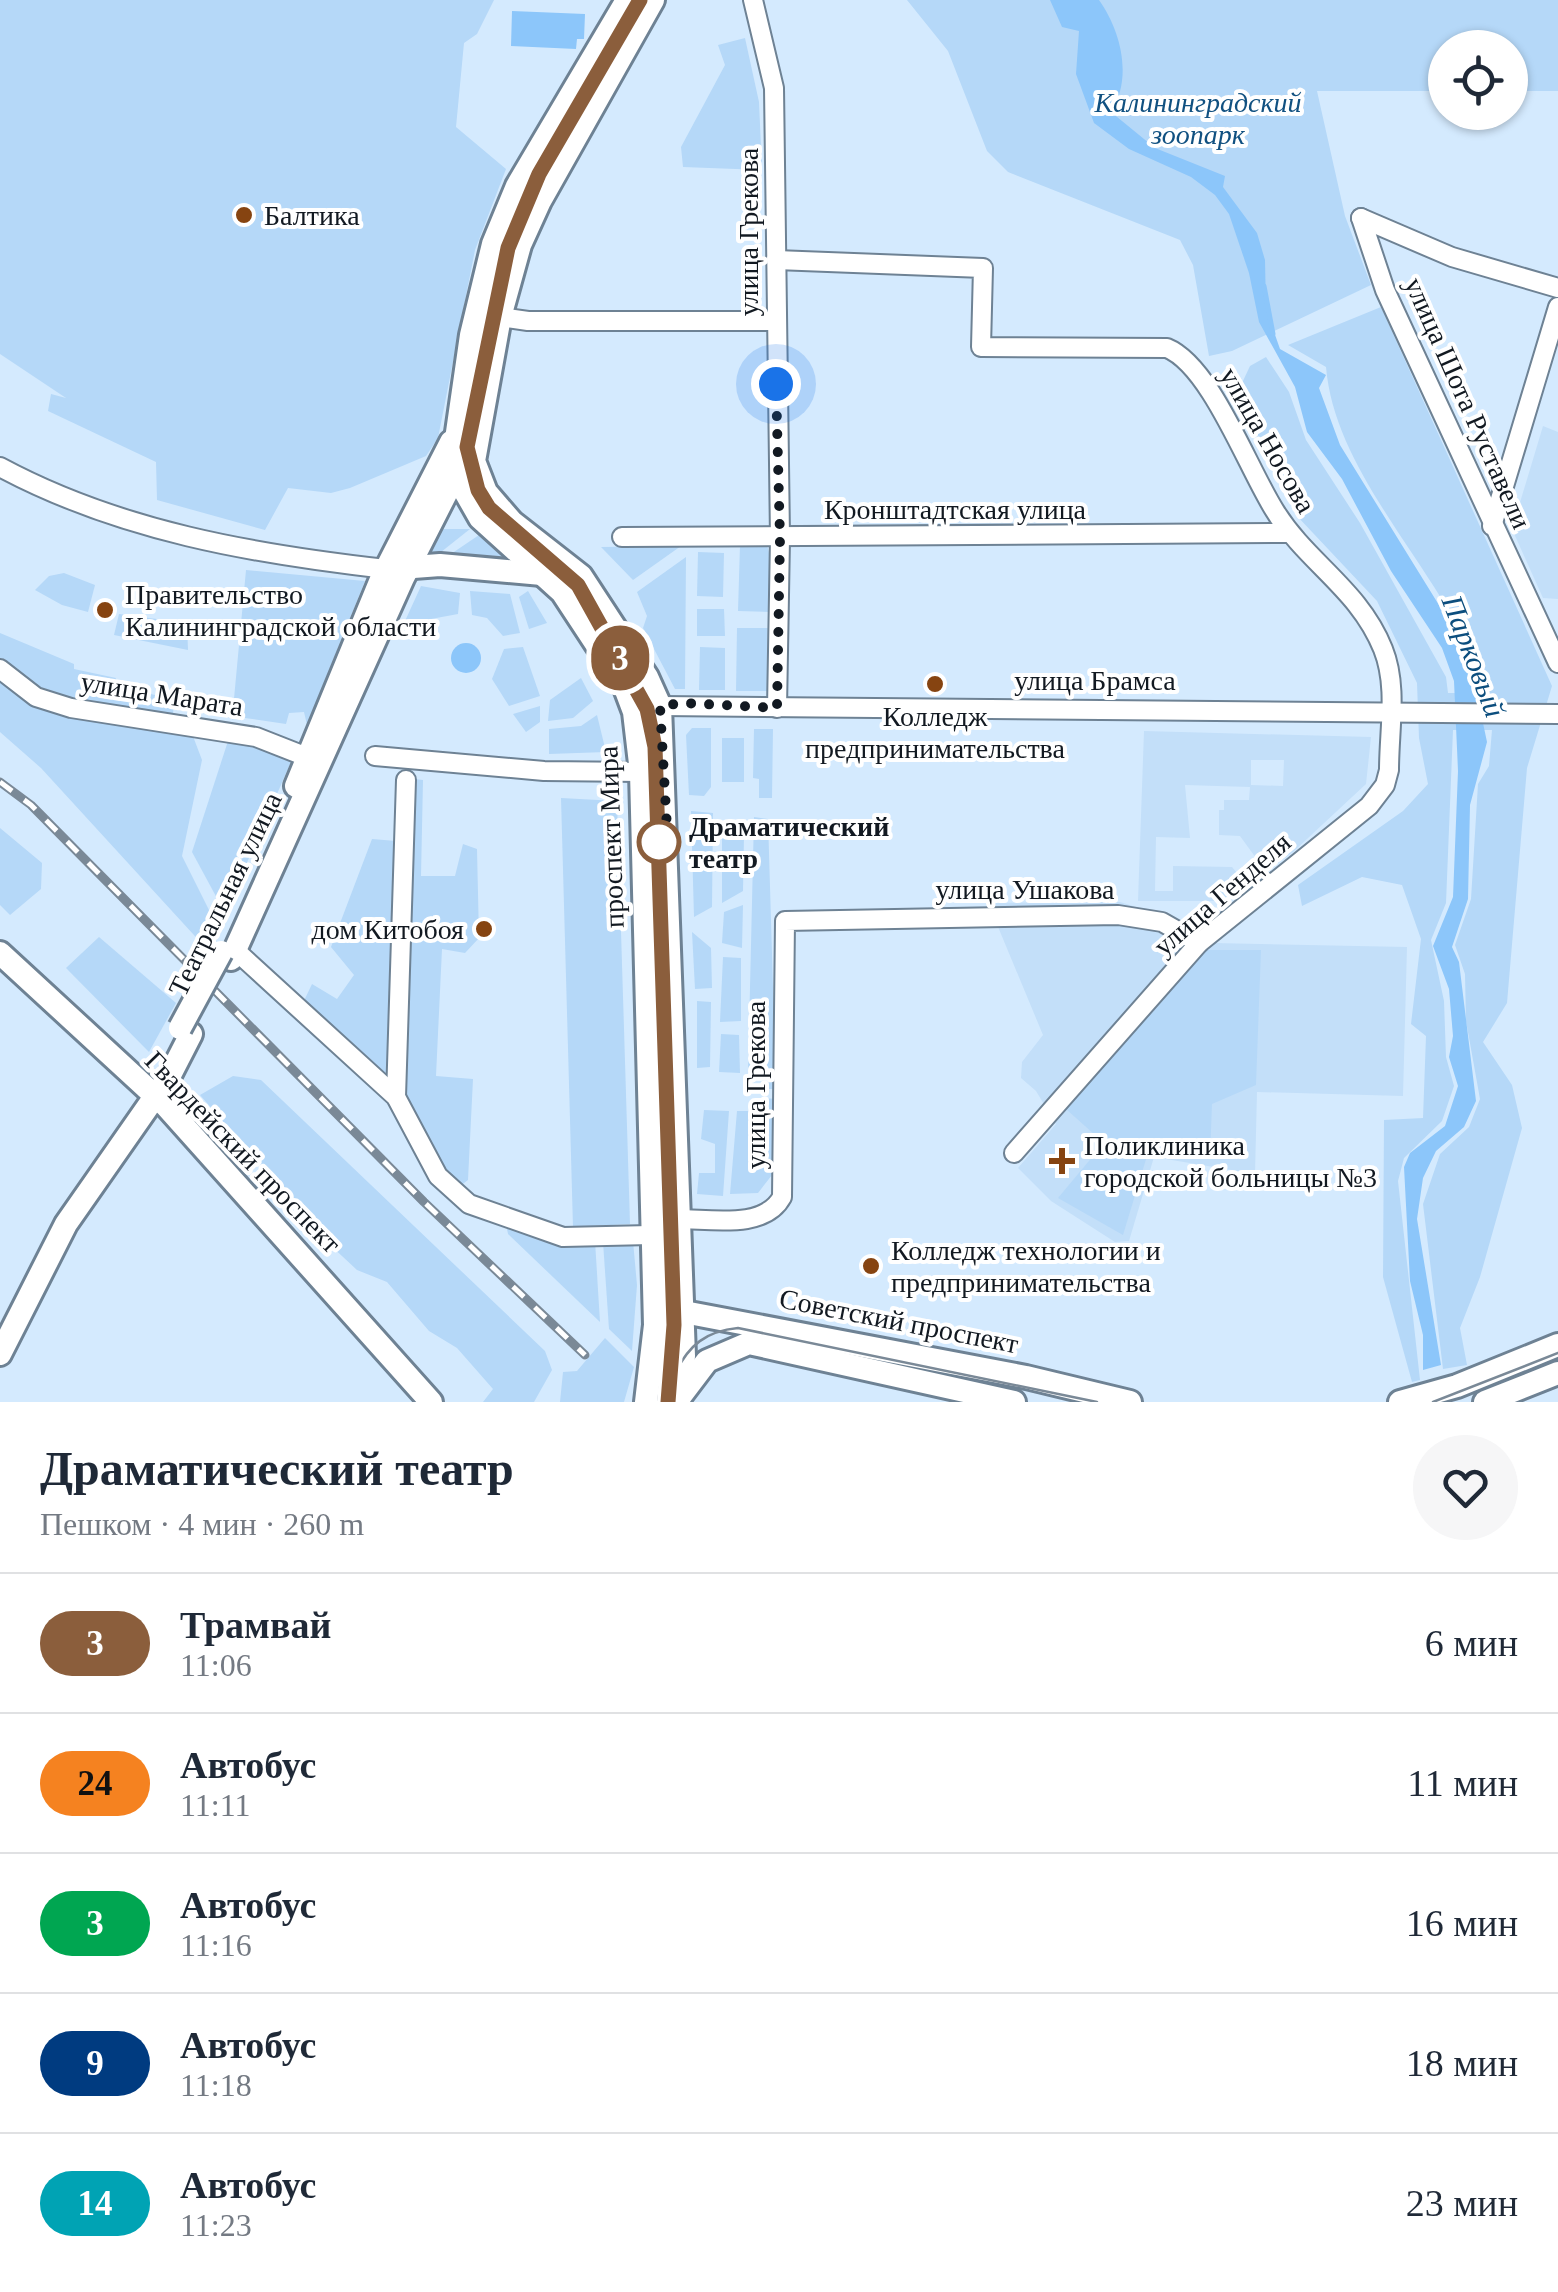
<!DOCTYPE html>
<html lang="ru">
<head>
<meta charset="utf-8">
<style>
  :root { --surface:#fff; --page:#f6f6f7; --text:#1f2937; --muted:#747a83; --line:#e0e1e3 }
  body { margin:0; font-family:"Times New Roman",serif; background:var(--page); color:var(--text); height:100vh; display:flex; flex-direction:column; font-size:38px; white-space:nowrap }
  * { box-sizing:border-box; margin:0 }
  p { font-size:32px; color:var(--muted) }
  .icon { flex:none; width:55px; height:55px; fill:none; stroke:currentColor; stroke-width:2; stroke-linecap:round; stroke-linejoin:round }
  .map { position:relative; height:1402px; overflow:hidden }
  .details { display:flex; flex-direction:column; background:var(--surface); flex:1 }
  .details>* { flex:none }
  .badge { padding:0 20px; border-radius:32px; font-size:35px; line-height:65px }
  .buttons { position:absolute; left:1428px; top:30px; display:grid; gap:20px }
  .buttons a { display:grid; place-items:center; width:100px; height:100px; border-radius:50%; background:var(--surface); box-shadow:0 2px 8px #0004; font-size:50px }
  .you { position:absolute; width:50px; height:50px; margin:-25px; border:8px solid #fff; border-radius:50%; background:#1a73e8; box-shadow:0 0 0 15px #1a73e833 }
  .map>.badge { position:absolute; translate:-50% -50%; box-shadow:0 0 0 5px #fff }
  .round { display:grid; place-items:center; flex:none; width:105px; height:105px; border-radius:52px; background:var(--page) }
  .head { display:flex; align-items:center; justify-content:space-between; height:170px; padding:0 40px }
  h1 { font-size:48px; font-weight:600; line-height:75px }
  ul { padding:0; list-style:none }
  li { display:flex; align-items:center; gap:30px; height:140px; padding:0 40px; border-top:2px solid var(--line) }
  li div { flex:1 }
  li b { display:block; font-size:38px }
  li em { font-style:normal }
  li .badge { min-width:110px; font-weight:700; text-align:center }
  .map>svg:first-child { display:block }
  .built { fill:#c3dff9; fill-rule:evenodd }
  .green { fill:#b5d8f8 }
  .water { fill:#8cc6fa }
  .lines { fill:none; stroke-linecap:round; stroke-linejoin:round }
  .stream { stroke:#8cc6fa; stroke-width:5 }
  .minor-casing { stroke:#6e8294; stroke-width:22 }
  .major-casing { stroke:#6e8294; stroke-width:28 }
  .minor { stroke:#fff; stroke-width:18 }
  .major { stroke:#fff; stroke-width:22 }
  .tram { stroke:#7a8997; stroke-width:2.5 }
  .rail-casing { stroke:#7a8997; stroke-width:9 }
  .rail { stroke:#fff; stroke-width:5; stroke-dasharray:15; stroke-linecap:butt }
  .major-bridge-casing { stroke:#6e8294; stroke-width:28; stroke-linecap:butt }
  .major-bridge { stroke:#fff; stroke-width:22 }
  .line-casing { stroke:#fff; stroke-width:22 }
  .line { stroke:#8b5e3c; stroke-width:15 }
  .walk { stroke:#121921; stroke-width:10; stroke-dasharray:0 18 }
  .poi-dot { fill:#864411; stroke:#fff; stroke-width:4 }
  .stop-dot { fill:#fff; stroke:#8b5e3c; stroke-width:5 }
  .labels { text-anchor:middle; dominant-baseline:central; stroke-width:8; stroke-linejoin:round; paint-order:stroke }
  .park-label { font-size:28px; font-style:italic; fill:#115181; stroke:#fff }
  .poi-label { font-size:28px; fill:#121921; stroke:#fff; text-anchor:start }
  .street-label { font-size:28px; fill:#121921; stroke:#fff }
  .stop-label { font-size:28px; font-weight:bold; fill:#121921; stroke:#fff; text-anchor:start }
  .water-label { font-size:30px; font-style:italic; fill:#0c4e7e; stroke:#fff }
</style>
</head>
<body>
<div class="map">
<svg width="1558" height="1402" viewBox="0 0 1558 1402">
  <rect width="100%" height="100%" fill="#d4eafe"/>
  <g class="built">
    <polygon points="1543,426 1558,432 1558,599 1543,598 1512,529"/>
    <path d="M1144,731L1371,737L1366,784L1293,852L1226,901H1138ZM1251,760H1284L1283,786L1251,785ZM1185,785L1250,787L1249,800H1224V810H1219V835L1240,836L1264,869L1246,884L1232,867L1173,866V891H1155L1156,837L1190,838Z"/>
    <polygon points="1120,902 1178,920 1213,943 1407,947 1403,1096 1257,1092 1255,1174 1154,1157 1129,1241 1115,1242 1051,1201 1018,1168 1056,1124 1036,1091 1021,1078 1022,1062 1043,1035 996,922 995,903"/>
  </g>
  <g class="green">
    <polygon points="0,0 494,0 477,34 464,43 456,127 506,169 475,250 438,438 426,456 350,488 331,493 288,488 265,530 157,500 156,462 48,411 51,394 66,398 0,354"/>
    <polygon points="907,0 1558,0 1558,91 1510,91 1510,48 1445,48 1445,91 1317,91 1345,216 1371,285 1232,351 1209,356 1193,265 1180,240 1008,172 987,151 948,51"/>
    <polygon points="745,38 759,102 762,170 683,167 681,147 725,65 718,45"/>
    <path d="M1381,307L1552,686L1527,768L1507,1003L1483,1042L1512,1085L1522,1128L1480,1277L1460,1328L1467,1365L1443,1369L1423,1204L1440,1154L1469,1127L1480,1099L1466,1021L1465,974L1455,945L1471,899L1478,784L1489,766L1492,730H1453L1446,903L1431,940L1444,1001L1446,1057L1454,1086L1442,1121L1404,1158L1398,1181L1420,1380L1412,1382L1383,1277L1384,1120L1423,1118L1426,1036L1411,1024L1421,939L1402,885L1362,877L1302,906L1298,885L1403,811L1428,784L1419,738L1417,683L1377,601L1297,516L1235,398L1250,366L1266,357L1289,392L1306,440L1360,523L1446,677L1448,693H1487C1452,579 1336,483 1326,367L1288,345Z"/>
    <polygon points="440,529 470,529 436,556 425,557"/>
    <polygon points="479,535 518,564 448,556"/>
    <polygon points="740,545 767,545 771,560 770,612 738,611"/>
    <polygon points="681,546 633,580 601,547"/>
    <polygon points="698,552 724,553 723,597 697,596"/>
    <polygon points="686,557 685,689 675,689 643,628 647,616 637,592"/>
    <polygon points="246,570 365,581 307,725 304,712 289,713 286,724 245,718 232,720"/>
    <polygon points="64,573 95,585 88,612 62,605 35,590 49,576"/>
    <polygon points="421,586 460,593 458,614 431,619 420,636 400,632"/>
    <polygon points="470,591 510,594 520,633 503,636 487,618 472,615"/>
    <polygon points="528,591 547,623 529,629 519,597"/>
    <polygon points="697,609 724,609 725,636 697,636"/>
    <polygon points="119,614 187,623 188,650 114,635"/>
    <polygon points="737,628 768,628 767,691 736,691"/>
    <polygon points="0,633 74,664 74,669 116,678 113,686 174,699 173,715 55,698 0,663"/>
    <polygon points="523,647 540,696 509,706 492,679 504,649"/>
    <polygon points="700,647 725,648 725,690 699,690"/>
    <polygon points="581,678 593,701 573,718 548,721 550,700"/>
    <polygon points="0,682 29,705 191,731 202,760 182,856 216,924 204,946 41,768 0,732"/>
    <polygon points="540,706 540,722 526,732 513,714"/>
    <polygon points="597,715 606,752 549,754 549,729 581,726"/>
    <polygon points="692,728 711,728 711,787 704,796 689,795 686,735"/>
    <polygon points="754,729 773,729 772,798 759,798 759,779 753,778"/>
    <polygon points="229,738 256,745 291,762 225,913 192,852"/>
    <rect x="722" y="738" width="22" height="44"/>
    <polygon points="414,779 423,780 421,876 455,876 463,844 477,849 479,938 465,953 442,949 436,1076 473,1079 468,1180 456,1189 403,1096"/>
    <polygon points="561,798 617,801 630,1224 573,1227"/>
    <polygon points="691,811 713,813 712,907 694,917"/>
    <polygon points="754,817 768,819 776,1089 762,1089 762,1073 748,1073"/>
    <polygon points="0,828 42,863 41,889 10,915 0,905"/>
    <polygon points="722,834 744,835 743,891 722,903"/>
    <polygon points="372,839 396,841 393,1084 302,1005 312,984 337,999 354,975 331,947"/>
    <polygon points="743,905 742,948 722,943 724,912"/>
    <polygon points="692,932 711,948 712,988 695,989"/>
    <polygon points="99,937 176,1003 149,1052 66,968"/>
    <polygon points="1203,950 1261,950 1256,1085 1212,1104 1210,1157 1150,1146 1123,1235 1058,1198 1104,1143 1066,1109"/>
    <polygon points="723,957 741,958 741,1021 720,1022"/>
    <polygon points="697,1001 711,1002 710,1067 697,1068"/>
    <polygon points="721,1034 739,1035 740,1073 719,1072"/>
    <polygon points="233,1076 261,1080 545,1351 552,1370 534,1402 483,1402 493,1389 457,1348 429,1331 387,1282 357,1270 328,1243 200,1095"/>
    <polygon points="763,1098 777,1099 772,1175 758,1193 730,1194 737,1111 762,1111"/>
    <polygon points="704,1110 729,1111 723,1196 697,1194 699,1173 715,1173 715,1144 701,1139"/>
    <polygon points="506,1224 595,1241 600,1322 508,1234"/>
    <polygon points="633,1241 637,1285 632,1351 609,1329 603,1242"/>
    <polygon points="605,1338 634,1367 624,1402 560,1402 563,1372 577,1371"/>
  </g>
  <g class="water">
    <path d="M1050,0H1099C1121,31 1133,78 1111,112L1155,148L1225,176L1223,187L1257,233L1265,260L1266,309L1280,349L1326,375L1319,388L1340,445L1468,652L1487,742L1470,805L1468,899L1452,947L1459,962L1476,1101L1464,1127L1436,1151L1423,1178L1417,1219L1441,1365L1423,1370V1335L1410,1281L1404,1167L1410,1153L1445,1126L1458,1086L1449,1057L1453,1036L1449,989L1433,946L1453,897L1458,771L1454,681L1442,648L1391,571L1342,479L1307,432L1295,387L1259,322L1249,273L1229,214L1215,195L1191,177L1129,149L1094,123L1076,74L1079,31L1062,27Z"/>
    <polygon points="512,11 585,14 584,39 577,39 576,49 511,46"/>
    <circle cx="466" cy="658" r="15"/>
  </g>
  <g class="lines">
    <polyline class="stream" points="1264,286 1273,334"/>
    <defs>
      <g id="minor">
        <polyline points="753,0 774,88 780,538 777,708"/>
        <polyline points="1361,218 1385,290 1558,663"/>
        <polyline points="1361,218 1452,257 1558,288"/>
        <path d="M776,260L983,268L981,347L1167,348C1211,366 1248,469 1275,511C1307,563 1359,589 1383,649C1398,686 1389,730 1389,770L1385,785L1369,806L1199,943L1014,1153"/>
        <polyline points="500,317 528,321 775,321"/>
        <path d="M0,467C119,531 253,554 386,569"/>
        <polyline points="1492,526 1558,307"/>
        <polyline points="622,537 1289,533"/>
        <polyline points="0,669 36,697 71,708 256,737 317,761"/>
        <polyline points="660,706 1558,714"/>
        <polyline points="375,756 544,771 641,772"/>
        <polyline points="235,950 396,1097 438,1176 469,1204 563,1237 650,1235"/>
        <polyline points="396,1097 406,780"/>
        <path d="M678,1219C711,1219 764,1230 782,1197L785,921L1118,915L1162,922L1199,943"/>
      </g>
      <g id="major">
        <polyline points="627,0 517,186 493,244 471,335 453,460 456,476 480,518 562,592 625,688 634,712 641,772 655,1325 646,1402"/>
        <polyline points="653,0 540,201 520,245 500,317 474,461 486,492 512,522 581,576 647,677 660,706 684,1356 679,1402"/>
        <polyline points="400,568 440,565 542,574"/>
        <polyline points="296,786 382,577 451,442"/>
        <polyline points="0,953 166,1106 431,1402"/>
        <polyline points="231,959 403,578 459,468"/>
        <polyline points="668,1309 1026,1377 1130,1402"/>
        <polyline points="0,1354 66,1224 170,1075 191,1034"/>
        <polyline points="682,1394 707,1361 749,1343 1014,1402"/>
        <polyline points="1400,1402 1457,1386 1558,1345"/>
        <polyline points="1485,1402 1558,1373"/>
      </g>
    </defs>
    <use href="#minor" class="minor-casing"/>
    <use href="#major" class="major-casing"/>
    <use href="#minor" class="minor"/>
    <use href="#major" class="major"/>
    <g class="tram">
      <polyline points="640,0 539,174 508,249 467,447 478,490 489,508 578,585 639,692 655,747 675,1325 672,1391"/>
      <path d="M675,1373C689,1345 706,1331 738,1328L1097,1402"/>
      <polyline points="1433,1402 1558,1353"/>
    </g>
    <defs>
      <polyline id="rail" points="0,782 31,805 424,1202 585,1355"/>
    </defs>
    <use href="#rail" class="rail-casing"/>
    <use href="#rail" class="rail"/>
    <defs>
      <polyline id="major-bridge" points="180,1028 221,952"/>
    </defs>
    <use href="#major-bridge" class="major-bridge-casing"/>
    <use href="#major-bridge" class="major-bridge"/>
  </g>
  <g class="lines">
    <defs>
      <polyline id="line" points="640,0 539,174 508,248 467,447 478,490 489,508 578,585 647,709 655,747 674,1325 668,1402"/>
    </defs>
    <use href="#line" class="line-casing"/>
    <use href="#line" class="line"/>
    <polyline class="walk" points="659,842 668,845 660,706 684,703 777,708 780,538 776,384"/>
  </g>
  <g class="poi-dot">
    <circle cx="244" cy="215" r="10"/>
    <circle cx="105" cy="610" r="10"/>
    <circle cx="935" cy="684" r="10"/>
    <circle cx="484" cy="929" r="10"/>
    <path d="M1057 1146h10v10h10v10h-10v10h-10v-10h-10v-10h10z"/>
    <circle cx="871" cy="1266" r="10"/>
  </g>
  <circle class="stop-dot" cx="659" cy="842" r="20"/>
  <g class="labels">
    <g class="park-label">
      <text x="1198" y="102">Калининградский<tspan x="1198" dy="32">зоопарк</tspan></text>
    </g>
    <g class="poi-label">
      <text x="264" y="215">Балтика</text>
      <text x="125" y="594">Правительство<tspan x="125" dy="32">Калининградской области</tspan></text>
      <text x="935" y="716" text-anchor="middle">Колледж<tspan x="935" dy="32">предпринимательства</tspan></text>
      <text x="464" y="929" text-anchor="end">дом Китобоя</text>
      <text x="1084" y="1145">Поликлиника<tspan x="1084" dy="32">городской больницы №3</tspan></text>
      <text x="891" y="1250">Колледж технологии и<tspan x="891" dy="32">предпринимательства</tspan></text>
    </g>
    <g class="street-label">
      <text transform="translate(748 232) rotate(-90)">улица Грекова</text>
      <text transform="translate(1468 403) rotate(66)">улица Шота Руставели</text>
      <text transform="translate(1268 440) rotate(60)">улица Носова</text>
      <text x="955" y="509">Кронштадтская улица</text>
      <text x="1095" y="680">улица Брамса</text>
      <text transform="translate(162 694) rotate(9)">улица Марата</text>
      <text transform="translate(611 837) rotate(-92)">проспект Мира</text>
      <text x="1025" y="889">улица Ушакова</text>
      <text transform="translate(225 894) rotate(-64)">Театральная улица</text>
      <text transform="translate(1222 894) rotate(-41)">улица Генделя</text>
      <text transform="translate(755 1085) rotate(-90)">улица Грекова</text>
      <text transform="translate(243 1152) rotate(46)">Гвардейский проспект</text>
      <text transform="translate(899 1321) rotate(11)">Советский проспект</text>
    </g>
    <g class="stop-label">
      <text x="689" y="826">Драматический<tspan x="689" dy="32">театр</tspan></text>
    </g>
    <g class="water-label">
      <text transform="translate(1474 656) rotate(69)">Парковый</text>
    </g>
  </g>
</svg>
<div class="buttons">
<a><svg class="icon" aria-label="locate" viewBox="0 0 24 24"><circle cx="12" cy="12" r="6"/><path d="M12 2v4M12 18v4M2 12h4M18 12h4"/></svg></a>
</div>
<div class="you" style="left:776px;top:384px"></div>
<b class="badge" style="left:620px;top:658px;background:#8b5e3c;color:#fff">3</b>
</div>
<section class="details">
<div class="head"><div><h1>Драматический театр</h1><p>Пешком · 4 мин · 260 m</p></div><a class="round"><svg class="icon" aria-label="heart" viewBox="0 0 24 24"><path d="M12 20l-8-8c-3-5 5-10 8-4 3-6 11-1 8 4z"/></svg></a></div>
<ul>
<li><span class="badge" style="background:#8b5e3c;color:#fff">3</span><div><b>Трамвай</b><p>11:06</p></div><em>6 мин</em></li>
<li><span class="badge" style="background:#f58220;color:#111">24</span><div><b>Автобус</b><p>11:11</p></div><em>11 мин</em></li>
<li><span class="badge" style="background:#00a651;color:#fff">3</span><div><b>Автобус</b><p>11:16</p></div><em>16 мин</em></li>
<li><span class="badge" style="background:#003b80;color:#fff">9</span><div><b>Автобус</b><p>11:18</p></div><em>18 мин</em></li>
<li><span class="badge" style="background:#00a3b4;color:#fff">14</span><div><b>Автобус</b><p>11:23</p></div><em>23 мин</em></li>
</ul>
</section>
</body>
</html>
